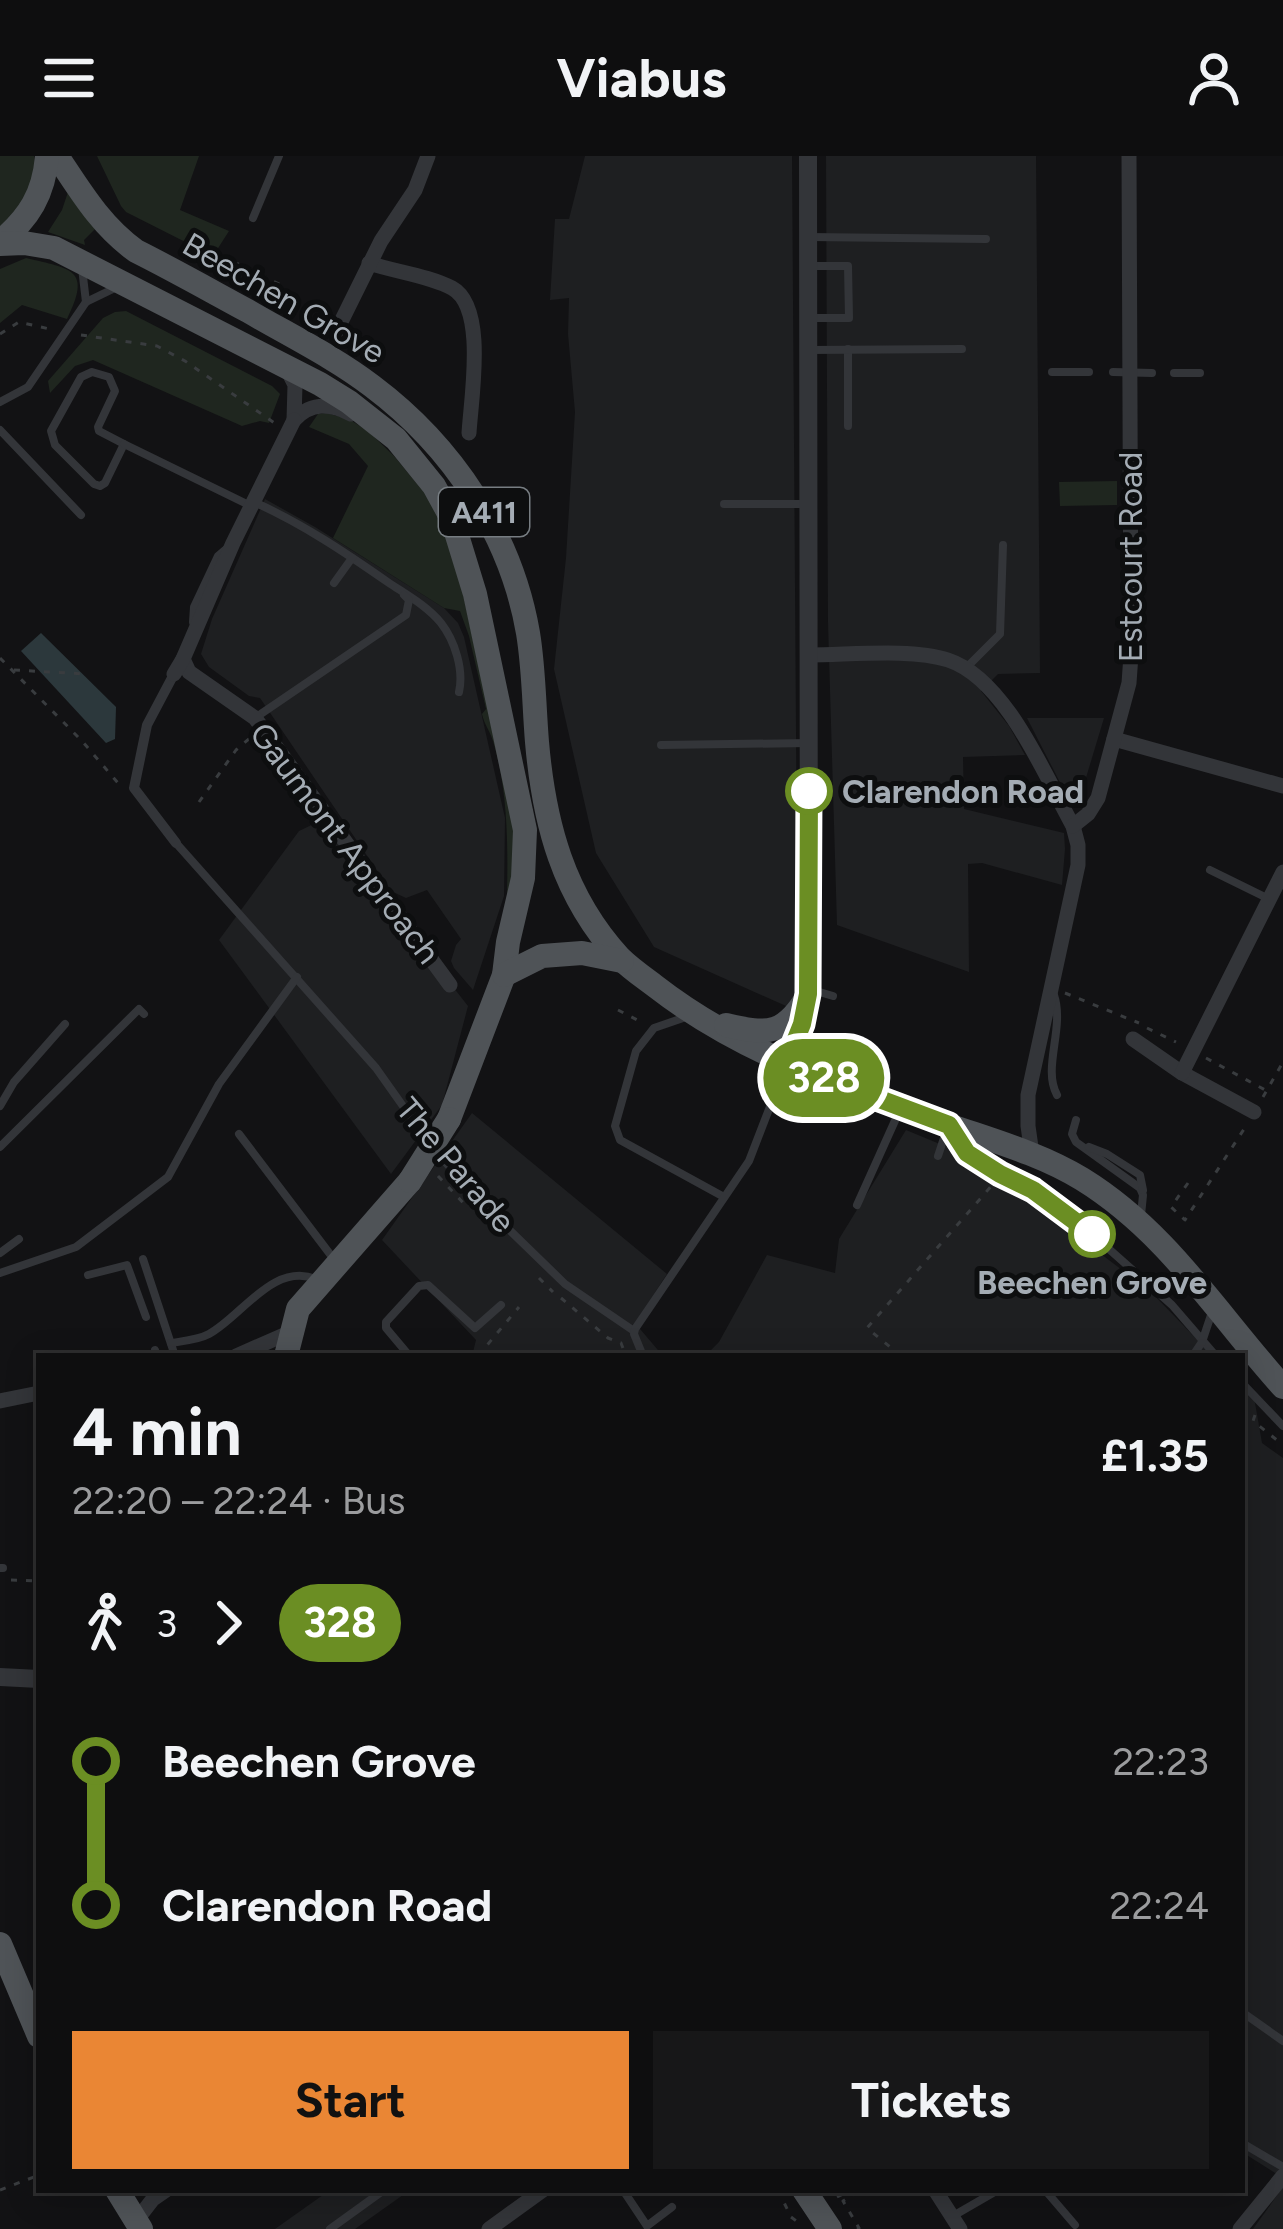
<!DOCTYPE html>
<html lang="en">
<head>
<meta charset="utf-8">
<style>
  :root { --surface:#0e0e0f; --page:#171718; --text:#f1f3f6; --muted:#9b9c9e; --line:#2e2e2f; --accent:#ea8634 }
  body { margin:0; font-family:Figtree,sans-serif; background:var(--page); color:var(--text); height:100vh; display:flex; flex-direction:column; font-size:45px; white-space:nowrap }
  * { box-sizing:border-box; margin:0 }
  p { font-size:39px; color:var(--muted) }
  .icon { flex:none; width:66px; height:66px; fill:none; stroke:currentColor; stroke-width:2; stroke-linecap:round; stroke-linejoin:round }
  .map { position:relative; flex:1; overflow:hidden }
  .details { position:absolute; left:36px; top:1197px; width:1209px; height:840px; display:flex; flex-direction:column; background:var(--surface); border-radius:0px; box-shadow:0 6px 30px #0003,0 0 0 3px var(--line) }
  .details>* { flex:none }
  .badge { padding:0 24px; border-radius:39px; font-size:42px; line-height:78px }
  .map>.badge { position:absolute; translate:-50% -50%; box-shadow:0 0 0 6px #fff }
  .legs { display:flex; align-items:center; gap:18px; height:132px; padding:0 36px; font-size:39px }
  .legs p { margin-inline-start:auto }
  .summary { display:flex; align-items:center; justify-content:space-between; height:204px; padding:0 36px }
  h1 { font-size:66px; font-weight:700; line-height:90px }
  .action { display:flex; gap:24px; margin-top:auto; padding:24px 36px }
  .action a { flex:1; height:138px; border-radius:0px; background:var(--accent); color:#111; font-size:48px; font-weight:700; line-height:138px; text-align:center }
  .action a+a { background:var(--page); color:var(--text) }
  ul { padding:0 36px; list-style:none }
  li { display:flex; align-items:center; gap:42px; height:144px; font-size:45px }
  li i { display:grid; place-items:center; width:18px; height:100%; margin:0 15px; background:currentColor }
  li i::after { content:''; width:30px; height:30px; margin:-15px; border:9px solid; border-radius:50%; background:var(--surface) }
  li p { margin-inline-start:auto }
  li:first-child i { background:linear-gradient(#0000 50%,currentColor 0) }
  li:last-child i { background:linear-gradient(currentColor 50%,#0000 0) }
  header { display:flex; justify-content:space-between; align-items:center; height:156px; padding:0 36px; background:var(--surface); font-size:54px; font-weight:700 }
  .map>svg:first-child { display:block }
  .built { fill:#1e1f21 }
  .green { fill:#1f261f }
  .water { fill:#2c383c }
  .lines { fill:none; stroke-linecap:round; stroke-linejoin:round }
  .path { stroke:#393c3f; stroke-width:3; stroke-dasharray:6 9; stroke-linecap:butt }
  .service { stroke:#333539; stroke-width:8 }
  .pedestrian { stroke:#333539; stroke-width:10 }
  .minor { stroke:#333539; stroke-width:15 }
  .tertiary { stroke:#333539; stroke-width:18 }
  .primary { stroke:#4f5357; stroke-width:24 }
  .primary-bridge { stroke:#4f5357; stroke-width:24 }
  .line-1-casing { stroke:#fff; stroke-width:27 }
  .line-1 { stroke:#6b8e23; stroke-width:18 }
  .stop-1-dot { fill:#fff; stroke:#6b8e23; stroke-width:6 }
  .labels { text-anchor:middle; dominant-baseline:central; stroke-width:10; stroke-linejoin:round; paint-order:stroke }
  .shield { fill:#0d0e0f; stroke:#777d82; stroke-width:3 }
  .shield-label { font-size:30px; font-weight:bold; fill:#a4acb4 }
  .street-label { font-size:33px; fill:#a4acb4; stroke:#0d0e0f }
  .stop-label { font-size:33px; font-weight:bold; fill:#a4acb4; stroke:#0d0e0f; text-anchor:start }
</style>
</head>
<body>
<header><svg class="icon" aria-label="menu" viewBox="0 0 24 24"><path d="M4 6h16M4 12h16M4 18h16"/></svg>Viabus<svg class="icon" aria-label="person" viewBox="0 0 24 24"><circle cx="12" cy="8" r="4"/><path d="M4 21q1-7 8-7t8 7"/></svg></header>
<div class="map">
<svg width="1283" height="2073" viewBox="0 0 1283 2073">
  <rect width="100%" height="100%" fill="#121214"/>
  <g class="built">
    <polygon points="585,0 792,0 797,719 795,854 654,791 596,697 554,513 566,402 575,256 568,178 569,142 550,144 555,63 569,63"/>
    <polygon points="826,0 1036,0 1040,517 998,518 981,535 1009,570 1025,599 963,601 964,653 1064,677 1065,693 1062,729 982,707 968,708 969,816 837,769 828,466"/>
    <polygon points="265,343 315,371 444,452 458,467 464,481 505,662 504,740 473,834 454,812 451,805 456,789 461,783 427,734 406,742 391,735 260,542 249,540 209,511 201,498 212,463"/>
    <polygon points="1027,562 1104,562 1079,645 1069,644"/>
    <polygon points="322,664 468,850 442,949 391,1018 219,784 299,675"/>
    <polygon points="472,957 667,1118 635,1167 663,1200 472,1200 476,1184 382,1084"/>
    <polygon points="906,974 976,1003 1151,1136 1213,1200 705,1200 719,1186 767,1099 835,1117 839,1083"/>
    <polygon points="1242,1229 1254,1241 1262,1287 1283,1302 1283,2022 1242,1996"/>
    <polygon points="1283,2031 1283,2073 1253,2073"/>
    <polygon points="330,2034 410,2034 355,2073 275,2073"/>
  </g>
  <g class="green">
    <path d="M0,0H34C40,32 21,52 0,72Z"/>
    <polygon points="97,0 199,0 180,54 229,75 213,100 126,56 121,50"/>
    <polygon points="69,33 96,72 84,84 85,89 48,76 62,54"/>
    <path d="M26,102C72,113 92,113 67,163L22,149L0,167V113Z"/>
    <polygon points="126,155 272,230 280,238 269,267 260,265 242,270 93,204 75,210 50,237 48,225 103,162 115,156"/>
    <path d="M326,257L349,263L369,276L394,300L438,353L453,391L516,684L513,724L507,739C508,688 508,635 493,585C490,575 484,568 482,558L486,553L469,480L460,455L444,452L333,382L368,310L349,288L309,271L318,258Z"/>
    <polygon points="1117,325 1117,349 1060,350 1059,326"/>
  </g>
  <polygon class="water" points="41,477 116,551 115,583 106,587 21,495"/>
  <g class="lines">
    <g class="path">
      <polyline points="213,111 216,105 280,137 283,130 228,103"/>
      <polyline points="262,137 297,155 326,158"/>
      <polyline points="0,178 19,166 54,174"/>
      <polyline points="81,179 157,190 185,205 276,268"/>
      <polyline points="0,502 82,585 118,627"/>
      <polyline points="14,514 86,518"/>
      <polyline points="199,646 236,594 250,582"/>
      <polyline points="1065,837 1139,867"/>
      <polyline points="618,854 643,867"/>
      <polyline points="1147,872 1176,886"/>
      <polyline points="1206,902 1267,935"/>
      <polyline points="1263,941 1283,906"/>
      <polyline points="438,1020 468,1052"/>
      <polyline points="1188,1027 1171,1051 1185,1064 1246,970"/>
      <polyline points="539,1122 553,1136"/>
      <polyline points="561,1142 608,1182 621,1187 626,1200"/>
      <polyline points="478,1200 519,1151"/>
      <polyline points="901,1200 867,1172 994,1027"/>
      <polyline points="1255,1259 1253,1265 1283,1289"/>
      <polyline points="11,1424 39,1425"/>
      <polyline points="0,2034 39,2019"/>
      <polyline points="778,2034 791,2061 799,2067"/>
      <polyline points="837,2041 851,2034"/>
      <polyline points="857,2073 859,2072 843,2045 861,2034"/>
    </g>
    <g class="service">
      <polyline points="253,62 279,0"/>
      <polyline points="809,81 986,83"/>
      <polyline points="809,110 848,110 849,162 811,162"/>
      <polyline points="82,112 86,146"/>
      <polyline points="848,193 848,270"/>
      <polyline points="808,194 962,193"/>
      <polygon points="92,216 109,221 115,235 98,271 99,275 124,288 105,327 100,330 94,328 55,289 51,275 81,221"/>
      <polyline points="1052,216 1089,216"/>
      <polyline points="1113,216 1152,217"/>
      <polyline points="1174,217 1200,217"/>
      <polyline points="0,246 28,231 86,146 115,132"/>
      <polyline points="0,274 81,359"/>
      <polyline points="124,288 251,350"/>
      <path d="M254,346C303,368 346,397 389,427C407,439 427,450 441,467C455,485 464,514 459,536"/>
      <polyline points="724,348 807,348"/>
      <polyline points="334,427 352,402"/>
      <polyline points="193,466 194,451 218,400 225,394"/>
      <polyline points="966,512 1000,478 1003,389"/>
      <polyline points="255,562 406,459 409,444 404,439"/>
      <polyline points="661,589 809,587"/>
      <polyline points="176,687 376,912 427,984"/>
      <polyline points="1210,714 1267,742"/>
      <polyline points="816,835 833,840"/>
      <path d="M1054,839C1065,872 1042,912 1057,939"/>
      <polyline points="686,861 654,872 636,895 615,970 620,984 724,1041"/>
      <polyline points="0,950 14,926 65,868"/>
      <polyline points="1076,964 1072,978 1076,986 1140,1032 1143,1039 1141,1059"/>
      <polyline points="239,978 336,1106"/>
      <polyline points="955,978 967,997 1000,1019 1033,1034 1092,1078 1172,1149 1216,1200"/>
      <polyline points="0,991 139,853 144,858"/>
      <polyline points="1089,991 1107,998 1140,1019 1143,1034"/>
      <polyline points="436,996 496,1061 565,1128 634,1175"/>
      <polyline points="938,1000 946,976"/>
      <polyline points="857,1049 898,958"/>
      <polyline points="0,1097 19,1083"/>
      <polyline points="143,1103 175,1200"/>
      <polyline points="0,1117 76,1091 168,1021 219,928 297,821"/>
      <polyline points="88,1119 127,1109 146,1161"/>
      <path d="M171,1187C183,1185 198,1184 209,1178C242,1160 273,1106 316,1123"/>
      <polyline points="155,1194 157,1200"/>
      <polyline points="1194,1198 1202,1186 1212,1156"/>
      <polyline points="406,1200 407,1197 386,1172 386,1166 419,1130 428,1129 475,1172 501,1149"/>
      <polyline points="643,1200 634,1178 635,1173 749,1005 786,909"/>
      <polyline points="1242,1227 1283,1270"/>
      <polyline points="0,1412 3,1412"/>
      <polyline points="1242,1856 1283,1885"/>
      <polyline points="1242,1987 1283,2011"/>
      <polyline points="623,2034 647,2070 672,2051"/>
      <polyline points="1045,2034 1075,2069"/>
      <polyline points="953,2060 998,2034"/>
      <polyline points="330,2073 384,2034"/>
    </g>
    <polyline class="pedestrian" points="174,518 147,569 134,632 176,687"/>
    <g class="minor">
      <path d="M369,107C395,116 427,119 452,132C487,151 471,242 469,277"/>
      <polyline points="336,176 381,85 415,34 428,0"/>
      <path d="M286,211L295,229L294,264C311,246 330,247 351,258"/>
      <path d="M810,499C849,499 912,492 948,504C1006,523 1045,620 1073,670L1078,689V709L1028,939V970L1032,998"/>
      <polyline points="183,503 189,516 255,562 450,829"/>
      <polyline points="174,518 183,503 233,387 294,264"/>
      <polyline points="1114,583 1283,630"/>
      <polyline points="1073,670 1088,658 1098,642 1129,527 1131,499 1129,0"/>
      <polyline points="1133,883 1182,917 1254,956"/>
      <polyline points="1182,917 1283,716"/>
      <polyline points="236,1200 293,1175"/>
      <polyline points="0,1245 39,1237"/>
      <polyline points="935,2034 960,2073"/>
      <polyline points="136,2065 153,2043 166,2034"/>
      <polyline points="489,2073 543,2034"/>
      <polyline points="1240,2073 1283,2020"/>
    </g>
    <g class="tertiary">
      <polyline points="786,907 802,868 809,838 808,0"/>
      <polyline points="0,1521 39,1523"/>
    </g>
    <g class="primary">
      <path d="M57,0C81,36 101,70 136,95C174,114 211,135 248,155C289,179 334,201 372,230C452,290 511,378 528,477C534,513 534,550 537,586C544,667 563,740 620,802C630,812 643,821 655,830C741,897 846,932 948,969C994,985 1041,998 1082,1023C1168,1076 1217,1158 1283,1231"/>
      <path d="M0,86C29,62 44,38 47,0"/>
      <polyline points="0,88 24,87 54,92 320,228 349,246 396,283 434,330 452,363 475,438 525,674 523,722 508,786 504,819 449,963"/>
      <polyline points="504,819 542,800 582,797 622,805"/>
      <path d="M726,869C769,879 785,879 809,838"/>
      <polyline points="286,1200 298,1153 410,1025"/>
      <polyline points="0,1788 39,1880"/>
      <polyline points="117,2034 141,2073"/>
      <polyline points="804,2034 830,2073"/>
    </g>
    <polyline class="primary-bridge" points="410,1025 449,963"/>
  </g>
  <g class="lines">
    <defs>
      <polyline id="line-1" points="809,635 808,838 802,868 786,908 949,969 967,997 1000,1018 1033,1034 1092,1078"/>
    </defs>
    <use href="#line-1" class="line-1-casing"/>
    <use href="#line-1" class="line-1"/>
  </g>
  <g class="stop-1-dot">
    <circle cx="809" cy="635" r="21"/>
    <circle cx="1092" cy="1078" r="21"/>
  </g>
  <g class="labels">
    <rect class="shield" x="439" y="332" width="90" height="48" rx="9"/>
    <g class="shield-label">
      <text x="484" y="356">A411</text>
    </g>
    <g class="street-label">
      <text transform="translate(284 142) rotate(30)">Beechen Grove</text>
      <text transform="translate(1130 401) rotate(-90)">Estcourt Road</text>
      <text transform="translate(345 687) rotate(53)">Gaumont Approach</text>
      <text transform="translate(456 1009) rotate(50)">The Parade</text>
    </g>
    <g class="stop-label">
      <text x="842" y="635">Clarendon Road</text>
      <text x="1092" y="1126" text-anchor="middle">Beechen Grove</text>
    </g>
  </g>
</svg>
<b class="badge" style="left:824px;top:922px;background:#6b8e23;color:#fff">328</b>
<section class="details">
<div class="summary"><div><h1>4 min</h1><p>22:20 – 22:24 · Bus</p></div><b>£1.35</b></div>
<div class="legs"><svg class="icon" aria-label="walk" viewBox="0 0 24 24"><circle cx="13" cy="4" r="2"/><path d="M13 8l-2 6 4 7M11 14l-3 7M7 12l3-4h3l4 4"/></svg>3<svg class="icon" aria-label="forward" viewBox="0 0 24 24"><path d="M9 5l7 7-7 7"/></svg><b class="badge" style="background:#6b8e23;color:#fff">328</b></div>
<ul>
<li><i style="color:#6b8e23"></i><b>Beechen Grove</b><p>22:23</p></li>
<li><i style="color:#6b8e23"></i><b>Clarendon Road</b><p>22:24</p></li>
</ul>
<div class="action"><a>Start</a><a>Tickets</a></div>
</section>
</div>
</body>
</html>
